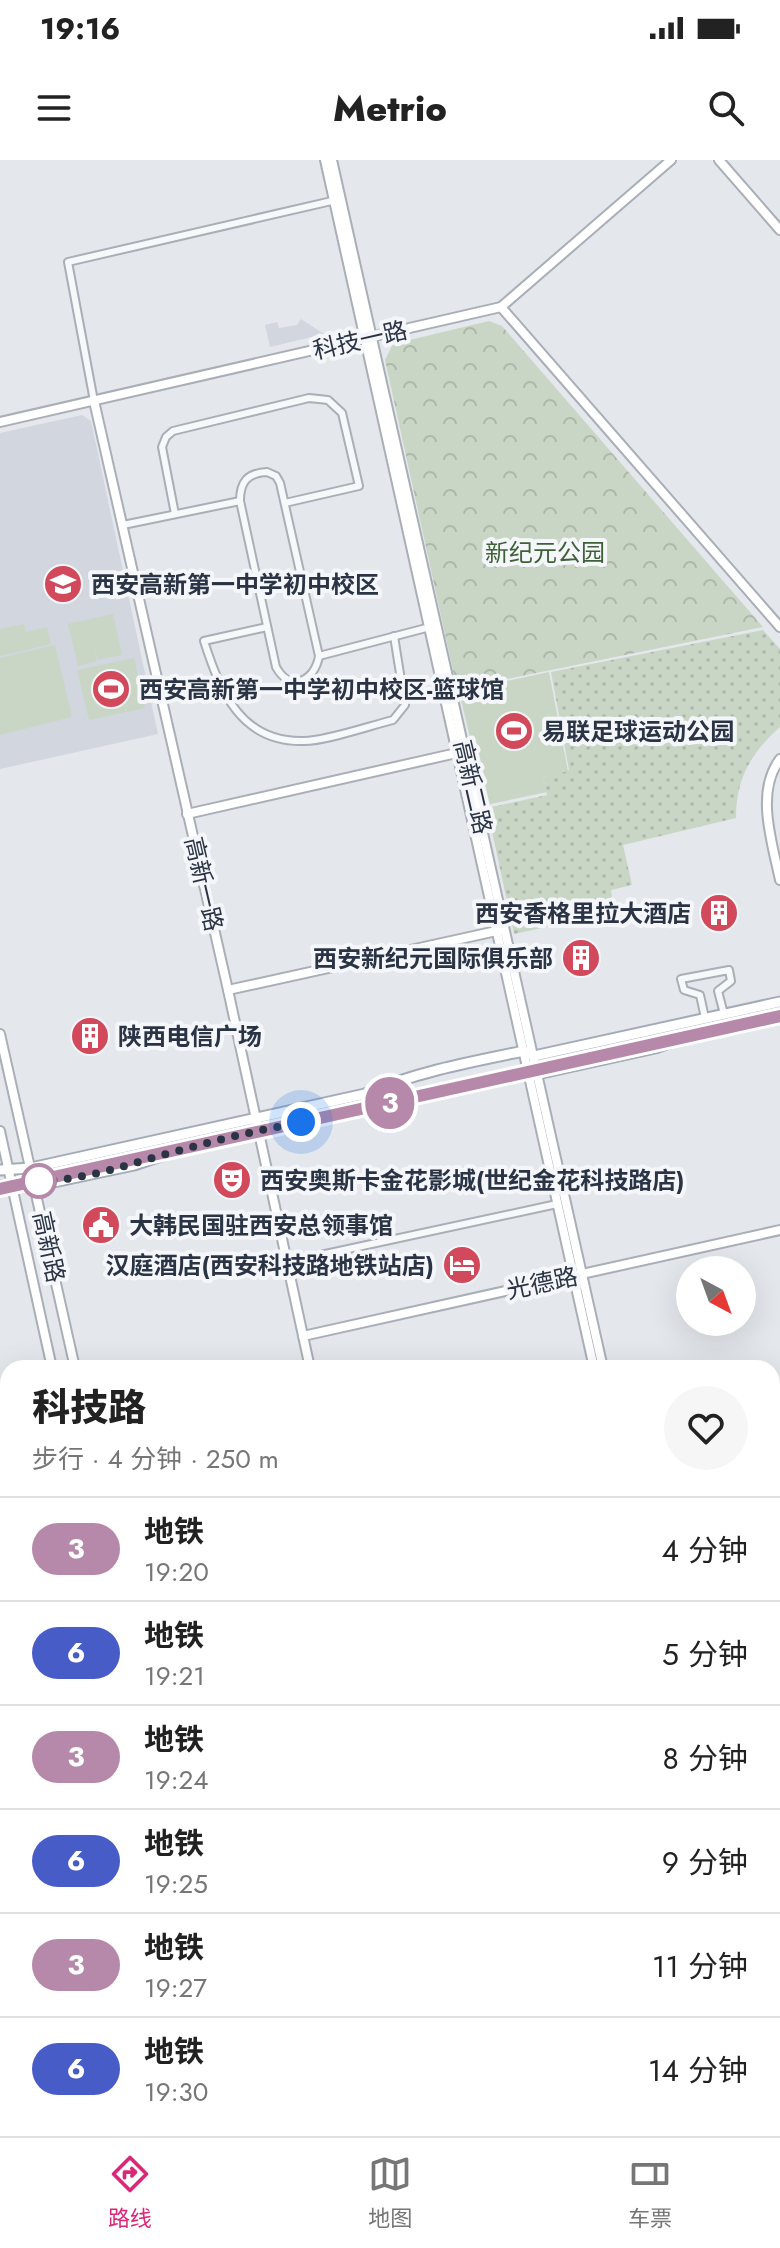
<!DOCTYPE html>
<html lang="zh">
<head>
<meta charset="utf-8">
<style>
  :root { --surface:#fff; --page:#f6f6f6; --text:#222; --muted:#767676; --line:#e0e0e0; --accent:#db2777 }
  body { margin:0; font-family:Jost,"Noto Sans SC",sans-serif; background:var(--page); color:var(--text); height:100vh; display:flex; flex-direction:column; font-size:30px; white-space:nowrap }
  * { box-sizing:border-box; margin:0 }
  p { font-size:26px; color:var(--muted) }
  .icon { flex:none; width:44px; height:44px; fill:none; stroke:currentColor; stroke-width:2; stroke-linecap:round; stroke-linejoin:round }
  .map { position:relative; flex:1; overflow:hidden }
  .side { position:absolute; left:0px; top:1200px; width:780px; height:776px; display:flex; flex-direction:column; background:var(--surface); border-radius:24px 24px 0 0; box-shadow:0 8px 32px #0002 }
  .side>* { flex:none }
  .badge { padding:0 16px; border-radius:26px; font-size:28px; line-height:52px }
  .needle { width:52px; rotate:139deg }
  .buttons { position:absolute; left:676px; top:1096px; display:grid; gap:16px }
  .buttons a { display:grid; place-items:center; width:80px; height:80px; border-radius:50%; background:var(--surface); box-shadow:0 8px 32px #0002; font-size:40px }
  .you { position:absolute; width:40px; height:40px; margin:-20px; border:6px solid #fff; border-radius:50%; background:#1a73e8; box-shadow:0 0 0 12px #1a73e833 }
  .map>.badge { position:absolute; translate:-50% -50%; box-shadow:0 0 0 4px #fff }
  .round { display:grid; place-items:center; flex:none; width:84px; height:84px; border-radius:42px; background:var(--page) }
  .overview { display:flex; align-items:center; justify-content:space-between; height:136px; padding:0 32px }
  h1 { font-size:38px; font-weight:800; line-height:60px }
  ul { padding:0; list-style:none }
  li { display:flex; align-items:center; gap:24px; height:104px; padding:0 32px; border-top:2px solid var(--line) }
  li div { flex:1 }
  li b { display:block; font-size:30px }
  li em { font-style:normal }
  li .badge { min-width:88px; font-weight:700; text-align:center }
  .status { display:flex; justify-content:space-between; align-items:center; height:56px; padding:0 40px; background:var(--surface); direction:ltr }
  .status svg { height:22px; fill:currentColor }
  header { display:flex; justify-content:space-between; align-items:center; height:104px; padding:0 32px; background:var(--surface); font-size:36px; font-weight:800 }
  .menu { display:flex; justify-content:space-around; align-items:center; height:112px; border-top:2px solid var(--line); background:var(--surface); font-size:22px; color:var(--muted) }
  .menu a { display:grid; justify-items:center; gap:4px }
  .menu .current { color:var(--accent) }
  .map>svg:first-child { display:block }
  .built { fill:#d2d6de }
  .grass { fill:url(#grass-dots) }
  .park { fill:url(#park-crowns) }
  .pitch { fill:#c9d6c5 }
  .lines { fill:none; stroke-linecap:round; stroke-linejoin:round }
  .street-casing { stroke:#a9aeb7; stroke-width:10 }
  .secondary-casing { stroke:#a9aeb7; stroke-width:12 }
  .primary-casing { stroke:#a3abb8; stroke-width:13 }
  .highway-casing { stroke:#8b94a3; stroke-width:15 }
  .street { stroke:#f7f8fa; stroke-width:6 }
  .secondary { stroke:#fff; stroke-width:8 }
  .primary { stroke:#fff; stroke-width:9 }
  .highway { stroke:#fff; stroke-width:11 }
  .line-casing { stroke:#fff; stroke-width:18 }
  .line { stroke:#b688a9; stroke-width:12 }
  .walk { stroke:#2b3445; stroke-width:8; stroke-dasharray:0 14.4 }
  .stop-dot { fill:#fff; stroke:#b688a9; stroke-width:4 }
  .labels { text-anchor:middle; dominant-baseline:central; stroke-width:8; stroke-linejoin:round; paint-order:stroke }
  .street-label { font-size:24px; fill:#2b3445; stroke:#f4f6f9 }
  .park-label { font-size:24px; fill:#3f6138; stroke:#f4f6f9 }
  .poi-label { font-size:24px; font-weight:bold; fill:#2b3445; stroke:#f4f6f9; text-anchor:start }
</style>
</head>
<body>
<div class="status"><b>19:16</b><svg viewBox="0 0 49 12"><path d="M0 12V9h3v3zM5 12V6h3v6zM10 12V3h3v9zM15 12V0h3v12zM26 1h20v11H26zM47 4h2v5h-2z"/></svg></div>
<header><svg class="icon" aria-label="menu" viewBox="0 0 24 24"><path d="M4 6h16M4 12h16M4 18h16"/></svg>Metrio<svg class="icon" aria-label="search" viewBox="0 0 24 24"><circle cx="10" cy="10" r="6"/><path d="M15 15l6 6"/></svg></header>
<div class="map">
<svg width="780" height="1976" viewBox="0 0 780 1976">
  <defs>
    <pattern id="grass-dots" width="8" height="8" patternUnits="userSpaceOnUse" patternTransform="scale(2)"><rect width="8" height="8" fill="#c9d6c5"/><path d="M2 2h.1M6 6h.1" fill="none" stroke="#adb8ab" stroke-width="1.8" stroke-linecap="round"/></pattern>
    <pattern id="park-crowns" width="20" height="18" patternUnits="userSpaceOnUse" patternTransform="scale(2)"><rect width="20" height="18" fill="#c9d6c5"/><path d="M2 6a3 3 0 1 1 6 0M12 15a3 3 0 1 1 6 0" fill="none" stroke="#adb8ab"/></pattern>
  </defs>
  <rect width="100%" height="100%" fill="#e4e7ec"/>
  <g class="built">
    <polygon points="301,159 324,174 270,187 265,165 277,162 279,168 297,165"/>
    <polygon points="82,255 91,261 158,574 0,609 0,273"/>
  </g>
  <path class="grass" d="M763,470L780,489V567C751,593 736,618 736,658L623,685L632,725L611,730L613,744L591,749L592,757L514,774L487,648L547,635L543,617L569,610L551,512Z"/>
  <polygon class="park" points="489,161 502,166 763,467 457,529 385,200 393,184"/>
  <g class="pitch">
    <polygon points="113,454 122,495 98,500 94,486 97,501 78,506 68,464"/>
    <polygon points="24,464 26,472 47,467 51,484 0,496 0,469"/>
    <polygon points="55,485 72,557 0,575 0,498"/>
    <polygon points="134,498 145,548 89,560 77,510"/>
    <polygon points="549,512 568,611 543,617 547,632 486,645 459,531"/>
    <polygon points="37,1968 135,1968 136,1973 124,1976 39,1976"/>
  </g>
  <g class="lines">
    <defs>
      <g id="street">
        <polyline points="94,241 68,102 336,40"/>
        <path d="M267,312L276,316L280,323L319,496C315,521 290,533 276,507L240,341C240,322 247,313 267,312Z"/>
        <polyline points="175,354 162,287 166,277 173,271 309,238 328,240 342,253 359,326 285,343"/>
        <polyline points="123,365 240,341"/>
        <path d="M267,467L204,481C220,531 241,583 304,581C326,581 369,566 393,560L405,545L394,476"/>
        <polyline points="319,496 430,467"/>
        <polyline points="705,858 700,835 684,830 681,819 729,810 731,821 718,831 724,854"/>
        <polyline points="288,1102 557,1044"/>
        <polyline points="772,1579 780,1613"/>
        <polyline points="0,1710 8,1719"/>
        <polyline points="772,1767 780,1765"/>
      </g>
      <g id="secondary">
        <polyline points="325,0 594,1208"/>
        <polyline points="332,0 603,1208"/>
        <polyline points="719,0 780,70"/>
        <polyline points="501,147 780,467"/>
        <polyline points="94,241 228,830 310,1208"/>
        <polyline points="0,262 501,147 671,0"/>
        <path d="M780,599C755,632 772,682 780,720"/>
        <polyline points="187,654 461,592"/>
        <polyline points="228,830 501,770"/>
        <polyline points="0,874 75,1208"/>
        <polyline points="0,971 52,1208"/>
        <polyline points="303,1176 780,1070"/>
        <polyline points="0,1458 8,1457"/>
        <polyline points="772,1562 780,1560"/>
        <polyline points="772,1864 780,1862"/>
        <polyline points="772,1952 780,1950"/>
        <polyline points="223,1968 224,1976"/>
        <polyline points="244,1968 246,1976"/>
        <polyline points="481,1968 483,1976"/>
        <polyline points="671,1976 703,1968"/>
      </g>
      <g id="primary">
        <path d="M0,1010L31,1008L365,934C416,912 470,902 524,891L534,896L780,842"/>
        <polyline points="0,1026 12,1024 35,1026 134,1005 182,989 528,911 537,914 655,888 703,871 780,853"/>
      </g>
      <polyline id="highway" points="762,1976 780,1972"/>
    </defs>
    <use href="#street" class="street-casing"/>
    <use href="#secondary" class="secondary-casing"/>
    <use href="#primary" class="primary-casing"/>
    <use href="#highway" class="highway-casing"/>
    <use href="#street" class="street"/>
    <use href="#secondary" class="secondary"/>
    <use href="#primary" class="primary"/>
    <use href="#highway" class="highway"/>
  </g>
  <g class="lines">
    <defs>
      <polyline id="line" points="0,1029 780,856"/>
    </defs>
    <use href="#line" class="line-casing"/>
    <use href="#line" class="line"/>
    <path class="walk" d="M39,1021C91,1020 136,1001 185,989C223,978 262,970 301,962"/>
  </g>
  <defs>
    <symbol id="school-disc" viewBox="-11 -11 22 22"><circle r="9.5" fill="#d1495b" stroke="#f4f6f9"/><path d="M0-5L7-2L0 1L-7-2ZM-4 1L0 2.5L4 1V4Q0 6-4 4Z" fill="#fff"/></symbol>
    <symbol id="stadium-disc" viewBox="-11 -11 22 22"><circle r="9.5" fill="#d1495b" stroke="#f4f6f9"/><path d="M0-5a6.5 5 0 1 0 0 10a6.5 5 0 1 0 0-10ZM-3.5-1.8h7v3.6h-7Z" fill="#fff"/></symbol>
    <symbol id="building-disc" viewBox="-11 -11 22 22"><circle r="9.5" fill="#d1495b" stroke="#f4f6f9"/><path d="M-4-6H4V6H1V3H-1V6H-4ZM-2.5-4.3h1.7v1.8h-1.7ZM.8-4.3h1.7v1.8H.8ZM-2.5-1h1.7V.8h-1.7ZM.8-1h1.7V.8H.8Z" fill="#fff"/></symbol>
    <symbol id="theatre-disc" viewBox="-11 -11 22 22"><circle r="9.5" fill="#d1495b" stroke="#f4f6f9"/><path d="M-5-5.5Q0-4 5-5.5V0Q5 5 0 6Q-5 5-5 0ZM-3.3-2.5H-1v1.5H-3.3ZM1-2.5H3.3v1.5H1ZM-2.8 1Q0 5.5 2.8 1Z" fill="#fff"/></symbol>
    <symbol id="civic-disc" viewBox="-11 -11 22 22"><circle r="9.5" fill="#d1495b" stroke="#f4f6f9"/><path d="M-.6-6.5H3V-4.5H.6V-3L4-1V1h2V6H-6V1h2V-1L-.6-3ZM-1.2 2.5V6h2.4V2.5Z" fill="#fff"/></symbol>
    <symbol id="hotel-disc" viewBox="-11 -11 22 22"><circle r="9.5" fill="#d1495b" stroke="#f4f6f9"/><path d="M-6-4.5h1.5V1H6V5H4.5V3h-9V5H-6ZM-4 0a1.8 1.8 0 1 1 3.6 0ZM.5 0V-2.5h3Q6-2.5 6 0Z" fill="#fff"/></symbol>
  </defs>
  <g fill-rule="evenodd">
    <use href="#school-disc" x="41" y="402" width="44" height="44"/>
    <use href="#stadium-disc" x="89" y="507" width="44" height="44"/>
    <use href="#stadium-disc" x="492" y="549" width="44" height="44"/>
    <use href="#building-disc" x="697" y="731" width="44" height="44"/>
    <use href="#building-disc" x="559" y="776" width="44" height="44"/>
    <use href="#building-disc" x="68" y="854" width="44" height="44"/>
    <use href="#theatre-disc" x="210" y="998" width="44" height="44"/>
    <use href="#civic-disc" x="79" y="1043" width="44" height="44"/>
    <use href="#hotel-disc" x="440" y="1083" width="44" height="44"/>
  </g>
  <circle class="stop-dot" cx="39" cy="1021" r="16"/>
  <g class="labels">
    <g class="street-label">
      <text transform="translate(360 180) rotate(-13)">科技一路</text>
      <text transform="translate(473 627) rotate(77)">高新二路</text>
      <text transform="translate(204 724) rotate(77)">高新一路</text>
      <text transform="translate(49 1087) rotate(78)">高新路</text>
      <text transform="translate(542 1123) rotate(-12)">光德路</text>
    </g>
    <g class="park-label">
      <text x="545" y="392">新纪元公园</text>
    </g>
    <g class="poi-label">
      <text x="91" y="424">西安高新第一中学初中校区</text>
      <text x="139" y="529">西安高新第一中学初中校区-篮球馆</text>
      <text x="542" y="571">易联足球运动公园</text>
      <text x="691" y="753" text-anchor="end">西安香格里拉大酒店</text>
      <text x="553" y="798" text-anchor="end">西安新纪元国际俱乐部</text>
      <text x="118" y="876">陕西电信广场</text>
      <text x="260" y="1020">西安奥斯卡金花影城(世纪金花科技路店)</text>
      <text x="129" y="1065">大韩民国驻西安总领事馆</text>
      <text x="434" y="1105" text-anchor="end">汉庭酒店(西安科技路地铁站店)</text>
    </g>
  </g>
</svg>
<div class="buttons">
<a><svg class="needle" viewBox="-14 -14 28 28"><path d="M0-13l5 13h-10z" fill="#e53935"/><path d="M0 13l5-13h-10z" fill="#767676"/></svg></a>
</div>
<div class="you" style="left:301px;top:962px"></div>
<b class="badge" style="left:390px;top:943px;background:#b688a9;color:#fff">3</b>
<section class="side">
<div class="overview"><div><h1>科技路</h1><p>步行 · 4 分钟 · 250 m</p></div><a class="round"><svg class="icon" aria-label="heart" viewBox="0 0 24 24"><path d="M12 20l-8-8c-3-5 5-10 8-4 3-6 11-1 8 4z"/></svg></a></div>
<ul>
<li><span class="badge" style="background:#b688a9;color:#fff">3</span><div><b>地铁</b><p>19:20</p></div><em>4 分钟</em></li>
<li><span class="badge" style="background:#485cc7;color:#fff">6</span><div><b>地铁</b><p>19:21</p></div><em>5 分钟</em></li>
<li><span class="badge" style="background:#b688a9;color:#fff">3</span><div><b>地铁</b><p>19:24</p></div><em>8 分钟</em></li>
<li><span class="badge" style="background:#485cc7;color:#fff">6</span><div><b>地铁</b><p>19:25</p></div><em>9 分钟</em></li>
<li><span class="badge" style="background:#b688a9;color:#fff">3</span><div><b>地铁</b><p>19:27</p></div><em>11 分钟</em></li>
<li><span class="badge" style="background:#485cc7;color:#fff">6</span><div><b>地铁</b><p>19:30</p></div><em>14 分钟</em></li>
</ul>
</section>
</div>
<nav class="menu">
<a class="current"><svg class="icon" aria-label="directions" viewBox="0 0 24 24"><path d="M12 3l9 9-9 9-9-9zM9 14v-3h6M13 9l2 2-2 2"/></svg>路线</a>
<a><svg class="icon" aria-label="map" viewBox="0 0 24 24"><path d="M3 6l6-2 6 2 6-2v14l-6 2-6-2-6 2zM9 4v14M15 6v14"/></svg>地图</a>
<a><svg class="icon" aria-label="tickets" viewBox="0 0 24 24"><path d="M3 7h18v10H3zM15 7v10"/></svg>车票</a>
</nav>
</body>
</html>
